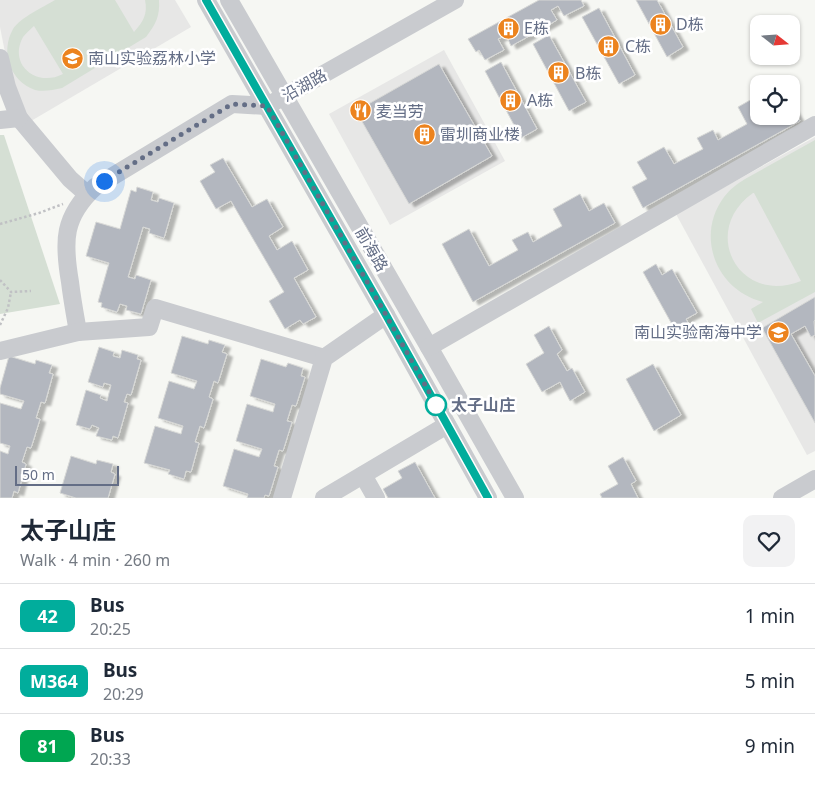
<!DOCTYPE html>
<html lang="en">
<head>
<meta charset="utf-8">
<style>
  :root { --surface:#fff; --page:#f2f2f3; --text:#1f2937; --muted:#747a83; --line:#e0e1e3 }
  body { margin:0; font-family:"Noto Sans","Noto Sans SC",sans-serif; background:var(--page); color:var(--text); height:100vh; display:flex; flex-direction:column; font-size:19px; white-space:nowrap }
  * { box-sizing:border-box; margin:0 }
  p { font-size:16px; color:var(--muted) }
  .icon { flex:none; width:28px; height:28px; fill:none; stroke:currentColor; stroke-width:2; stroke-linecap:round; stroke-linejoin:round }
  .map { position:relative; height:498px; overflow:hidden }
  .panel { display:flex; flex-direction:column; background:var(--surface); flex:1 }
  .panel>* { flex:none }
  .badge { padding:0 10px; border-radius:8px; font-size:18px; line-height:32px }
  .needle { width:32px; rotate:107deg }
  .buttons { position:absolute; left:750px; top:15px; display:grid; gap:10px }
  .buttons a { display:grid; place-items:center; width:50px; height:50px; border-radius:10px; background:var(--surface); box-shadow:0 1px 4px #0004; font-size:25px }
  .scale { position:absolute; left:15px; bottom:12px; width:104px; box-sizing:border-box; padding-left:5px; border:2px solid #646e86; border-top:0; font-size:14px; line-height:18px; white-space:nowrap; color:#646e86; -webkit-text-stroke:4px #fff; paint-order:stroke }
  .you { position:absolute; width:25px; height:25px; margin:-12px; border:4px solid #fff; border-radius:50%; background:#1a73e8; box-shadow:0 0 0 8px #1a73e833 }
  .map>.badge { position:absolute; translate:-50% -50%; box-shadow:0 0 0 2px #fff }
  .round { display:grid; place-items:center; flex:none; width:52px; height:52px; border-radius:10px; background:var(--page) }
  .head { display:flex; align-items:center; justify-content:space-between; height:85px; padding:0 20px }
  h1 { font-size:24px; font-weight:700; line-height:38px }
  ul { padding:0; list-style:none }
  li { display:flex; align-items:center; gap:15px; height:65px; padding:0 20px; border-top:1px solid var(--line) }
  li div { flex:1 }
  li b { display:block; font-size:19px }
  li em { font-style:normal }
  li .badge { min-width:55px; font-weight:700; text-align:center }
  .map>svg:first-child { display:block }
  .built { fill:#e7e7e6 }
  .green { fill:#d5dfd4; fill-rule:evenodd }
  .building { fill:#b3b7bf; stroke:#d7d8d6; filter:url(#shadow) }
  .lines { fill:none; stroke-linecap:round; stroke-linejoin:round }
  .path { stroke:#c0c1c4; stroke-width:2.5; stroke-dasharray:2.5 2.5; stroke-linecap:butt }
  .minor { stroke:#c9cbcf; stroke-width:18 }
  .line-casing { stroke:#fff; stroke-width:11 }
  .line { stroke:#01ad9c; stroke-width:8 }
  .walk { stroke:#646e86; stroke-width:5; stroke-dasharray:0 9 }
  .stop-dot { fill:#fff; stroke:#01ad9c; stroke-width:2.5 }
  .labels { text-anchor:middle; dominant-baseline:central; stroke-width:5; stroke-linejoin:round; paint-order:stroke }
  .poi-label { font-size:16px; fill:#646e86; stroke:#fff; text-anchor:start }
  .street-label { font-size:16px; fill:#646e86; stroke:#fff }
  .stop-label { font-size:16px; font-weight:bold; fill:#646e86; stroke:#fff; text-anchor:start }
</style>
</head>
<body>
<div class="map">
<svg width="815" height="498" viewBox="0 0 815 498">
  <defs>
    <filter id="shadow"><feDropShadow dx="5.5" dy="3" stdDeviation="1" flood-color="#0004"/></filter>
  </defs>
  <rect width="100%" height="100%" fill="#f6f7f3"/>
  <g class="built">
    <polygon points="0,0 175,0 191,27 31,121 12,88 0,27"/>
    <polygon points="444,50 505,161 390,225 329,114"/>
    <polygon points="815,137 815,451 807,455 676,214"/>
  </g>
  <g class="green">
    <path d="M55,0H115L134,32C143,22 148,14 145,0H159C160,16 156,24 146,37L62,88C53,90 44,92 35,90C10,81 0,52 13,29C21,17 42,8 55,0ZM34,26L63,74C36,88 8,64 23,37C26,33 30,30 34,26Z"/>
    <polygon points="0,135 4,135 60,304 0,314"/>
    <path d="M815,140V292L758,323L751,309L763,302C716,290 695,236 724,197C730,189 737,184 745,179ZM753,193H754L801,281C739,306 699,231 753,193Z"/>
  </g>
  <g class="building">
    <polygon points="539,0 581,0 584,6 564,16 558,6 551,10 557,20 538,31 532,20 525,24 531,35 511,46 506,35 498,39 504,50 485,60 479,50 476,52 468,39"/>
    <polygon points="636,0 657,0 683,47 667,57"/>
    <polygon points="599,8 635,75 619,84 582,17"/>
    <polygon points="549,35 586,102 569,111 533,44"/>
    <polygon points="501,62 537,129 521,138 485,71"/>
    <polygon points="439,64 492,156 409,204 356,111"/>
    <polygon points="759,95 759,116 791,116 791,106 800,121 643,208 632,187 647,179 637,162 664,147 674,164 703,149 697,138 713,130 718,140 747,124 738,107"/>
    <polygon points="223,158 252,207 267,199 283,227 269,236 277,250 292,241 308,270 294,278 316,317 303,324 300,320 285,329 269,301 284,292 231,201 216,209 200,181 215,172 210,165"/>
    <polygon points="137,187 153,192 151,200 158,202 159,198 174,203 164,238 149,233 150,229 143,227 128,277 135,279 136,275 151,280 141,314 126,310 127,306 120,304 117,312 101,307 102,303 98,302 109,263 86,256 96,222 120,229 131,190 136,192"/>
    <polygon points="580,194 589,211 604,203 615,223 473,302 442,244 469,229 489,266 518,250 512,240 528,232 533,242 562,226 553,209"/>
    <polygon points="656,264 662,275 672,269 697,313 686,319 692,330 679,337 643,272"/>
    <polygon points="815,297 815,320 814,321 815,335 811,337 805,326 791,334 815,376 815,423 762,328"/>
    <polygon points="549,326 562,350 557,354 567,371 572,368 585,392 570,401 560,382 542,392 526,364 544,353 534,335"/>
    <polygon points="182,336 208,344 209,340 225,345 222,352 227,354 218,383 214,381 209,397 213,399 204,428 200,426 195,442 199,443 191,472 186,471 184,479 168,474 170,470 144,463 155,426 181,434 183,426 158,418 169,381 194,389 197,381 171,373"/>
    <polygon points="99,347 114,352 113,356 120,358 122,350 138,355 137,359 141,360 131,395 127,394 124,402 128,403 118,438 113,436 112,440 96,436 99,428 92,425 90,429 76,425 86,390 101,395 100,398 107,401 111,385 104,383 103,387 88,382"/>
    <polygon points="9,356 35,364 36,360 52,365 49,373 53,374 45,403 41,402 36,418 40,419 31,448 27,447 22,462 26,464 18,493 14,491 12,498 0,498 0,451 8,454 10,446 0,443 0,403 21,409 24,401 0,394 0,388"/>
    <polygon points="261,359 286,367 288,363 303,368 301,376 305,377 296,406 292,405 287,421 292,422 283,451 279,450 274,466 278,467 269,496 265,495 264,498 247,498 248,494 223,486 234,449 259,457 262,449 236,441 247,404 273,412 275,404 250,396"/>
    <polygon points="653,364 681,415 654,431 626,379"/>
    <polygon points="71,456 96,464 97,460 113,464 111,472 115,474 108,498 76,498 60,493"/>
    <polygon points="623,457 636,481 631,484 638,498 602,498 600,494 618,484 608,466"/>
    <polygon points="415,462 435,498 388,498 383,489 402,478 398,471"/>
  </g>
  <g class="lines">
    <g class="path">
      <polyline points="0,224 39,213 63,204"/>
      <polyline points="0,280 11,292 31,291"/>
      <polyline points="0,325 8,308 11,292"/>
    </g>
    <g class="minor">
      <polyline points="206,0 386,315 488,498"/>
      <polyline points="229,0 429,347 515,498"/>
      <polyline points="0,58 7,87 19,118 70,179 87,194"/>
      <polyline points="0,120 19,118"/>
      <path d="M78,332C75,315 72,299 70,282C63,241 63,217 95,187L232,104L267,106L455,0"/>
      <polyline points="429,347 815,125"/>
      <polyline points="0,351 78,332 149,327 155,308 324,358"/>
      <polyline points="363,475 376,498"/>
      <polyline points="282,498 324,358 386,315"/>
      <polyline points="324,498 447,425"/>
      <polyline points="782,498 815,479"/>
    </g>
  </g>
  <g class="lines">
    <defs>
      <polyline id="line" points="206,0 386,315 488,498"/>
    </defs>
    <use href="#line" class="line-casing"/>
    <use href="#line" class="line"/>
    <polyline class="walk" points="104,181 232,104 267,106 386,315 438,408 436,405"/>
  </g>
  <defs>
    <symbol id="building-disc" viewBox="-11 -11 22 22"><circle r="9.5" fill="#ec831e" stroke="#fff"/><path d="M-4-6H4V6H1V3H-1V6H-4ZM-2.5-4.3h1.7v1.8h-1.7ZM.8-4.3h1.7v1.8H.8ZM-2.5-1h1.7V.8h-1.7ZM.8-1h1.7V.8H.8Z" fill="#fff"/></symbol>
    <symbol id="school-disc" viewBox="-11 -11 22 22"><circle r="9.5" fill="#ec831e" stroke="#fff"/><path d="M0-5L7-2L0 1L-7-2ZM-4 1L0 2.5L4 1V4Q0 6-4 4Z" fill="#fff"/></symbol>
    <symbol id="restaurant-disc" viewBox="-11 -11 22 22"><circle r="9.5" fill="#ec831e" stroke="#fff"/><path d="M-5-6h1v4h1v-4h1v4h1v-4h1v5L-1.5 .5V6h-2V.5L-5-1ZM5-6V6H3V1.5H1.5Q1.5-4 5-6Z" fill="#fff"/></symbol>
  </defs>
  <g fill-rule="evenodd">
    <use href="#building-disc" x="648" y="12" width="25" height="25"/>
    <use href="#building-disc" x="496" y="16" width="25" height="25"/>
    <use href="#building-disc" x="596" y="34" width="25" height="25"/>
    <use href="#school-disc" x="60" y="46" width="25" height="25"/>
    <use href="#building-disc" x="546" y="60" width="25" height="25"/>
    <use href="#building-disc" x="498" y="88" width="25" height="25"/>
    <use href="#restaurant-disc" x="348" y="98" width="25" height="25"/>
    <use href="#building-disc" x="412" y="122" width="25" height="25"/>
    <use href="#school-disc" x="766" y="320" width="25" height="25"/>
  </g>
  <circle class="stop-dot" cx="436" cy="405" r="10"/>
  <g class="labels">
    <g class="poi-label">
      <text x="676" y="24">D栋</text>
      <text x="524" y="28">E栋</text>
      <text x="625" y="46">C栋</text>
      <text x="88" y="58">南山实验荔林小学</text>
      <text x="575" y="73">B栋</text>
      <text x="527" y="100">A栋</text>
      <text x="376" y="111">麦当劳</text>
      <text x="440" y="134">雷圳商业楼</text>
      <text x="762" y="332" text-anchor="end">南山实验南海中学</text>
    </g>
    <g class="street-label">
      <text transform="translate(304 85) rotate(-29)">沿湖路</text>
      <text transform="translate(372 249) rotate(60)">前海路</text>
    </g>
    <g class="stop-label">
      <text x="451" y="405">太子山庄</text>
    </g>
  </g>
</svg>
<div class="buttons">
<a><svg class="needle" viewBox="-14 -14 28 28"><path d="M0-13l5 13h-10z" fill="#e53935"/><path d="M0 13l5-13h-10z" fill="#747a83"/></svg></a>
<a><svg class="icon" aria-label="locate" viewBox="0 0 24 24"><circle cx="12" cy="12" r="6"/><path d="M12 2v4M12 18v4M2 12h4M18 12h4"/></svg></a>
</div>
<div class="scale">50 m</div>
<div class="you" style="left:104px;top:181px"></div>
</div>
<section class="panel">
<div class="head"><div><h1>太子山庄</h1><p>Walk · 4 min · 260 m</p></div><a class="round"><svg class="icon" aria-label="heart" viewBox="0 0 24 24"><path d="M12 20l-8-8c-3-5 5-10 8-4 3-6 11-1 8 4z"/></svg></a></div>
<ul>
<li><span class="badge" style="background:#01ad9c;color:#fff">42</span><div><b>Bus</b><p>20:25</p></div><em>1 min</em></li>
<li><span class="badge" style="background:#01ad9c;color:#fff">M364</span><div><b>Bus</b><p>20:29</p></div><em>5 min</em></li>
<li><span class="badge" style="background:#00a651;color:#fff">81</span><div><b>Bus</b><p>20:33</p></div><em>9 min</em></li>
</ul>
</section>
</body>
</html>
